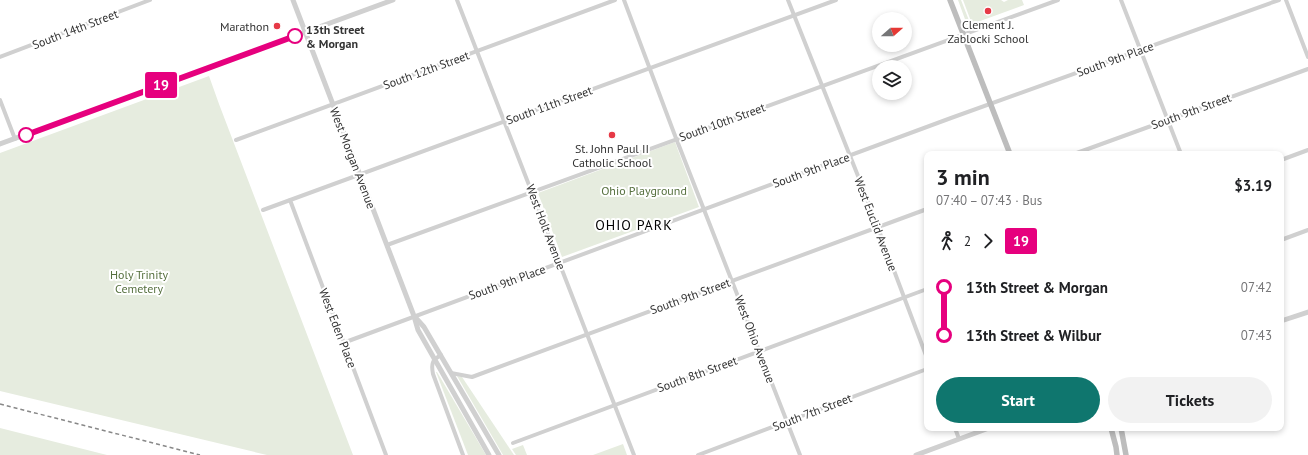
<!DOCTYPE html>
<html lang="en">
<head>
<meta charset="utf-8">
<style>
  :root { --surface:#fff; --page:#f2f2f2; --text:#202124; --muted:#757577; --accent:#0f766e }
  body { margin:0; font-family:"PT Sans",sans-serif; background:var(--page); color:var(--text); height:100vh; display:flex; flex-direction:column; font-size:15px; white-space:nowrap }
  * { box-sizing:border-box; margin:0 }
  p { font-size:13px; color:var(--muted) }
  .icon { flex:none; width:22px; height:22px; fill:none; stroke:currentColor; stroke-width:2; stroke-linecap:round; stroke-linejoin:round }
  .map { position:relative; flex:1; overflow:hidden }
  .drawer { position:absolute; left:924px; top:151px; width:360px; height:280px; display:flex; flex-direction:column; background:var(--surface); border-radius:8px; box-shadow:0 2px 6px #0003 }
  .drawer>* { flex:none }
  .badge { padding:0 8px; border-radius:3px; font-size:14px; line-height:26px }
  .needle { width:26px; rotate:69deg }
  .tools { position:absolute; left:872px; top:12px; display:grid; gap:8px }
  .tools a { display:grid; place-items:center; width:40px; height:40px; border-radius:50%; background:var(--surface); box-shadow:0 2px 6px #0003; font-size:20px }
  .map>.badge { position:absolute; translate:-50% -50%; box-shadow:0 0 0 2px #fff }
  .legs { display:flex; align-items:center; gap:6px; height:44px; padding:0 12px; font-size:13px }
  .legs p { margin-inline-start:auto }
  .overview { display:flex; align-items:center; justify-content:space-between; height:68px; padding:0 12px }
  h1 { font-size:22px; font-weight:600; line-height:30px }
  .button { display:flex; gap:8px; margin-top:auto; padding:8px 12px }
  .button a { flex:1; height:46px; border-radius:24px; background:var(--accent); color:#fff; font-size:16px; font-weight:600; line-height:46px; text-align:center }
  .button a+a { background:var(--page); color:var(--text) }
  ul { padding:0 12px; list-style:none }
  li { display:flex; align-items:center; gap:14px; height:48px; font-size:15px }
  li i { display:grid; place-items:center; width:6px; height:100%; margin:0 5px; background:currentColor }
  li i::after { content:''; width:10px; height:10px; margin:-5px; border:3px solid; border-radius:50%; background:var(--surface) }
  li p { margin-inline-start:auto }
  li:first-child i { background:linear-gradient(#0000 50%,currentColor 0) }
  li:last-child i { background:linear-gradient(currentColor 50%,#0000 0) }
  .map>svg:first-child { display:block }
  .green { fill:#e6ecdf }
  .lines { fill:none; stroke-linecap:round; stroke-linejoin:round }
  .minor { stroke:#d0d0d0; stroke-width:4 }
  .tertiary { stroke:#d0d0d0; stroke-width:5 }
  .secondary { stroke:#bdbdbd; stroke-width:5.5 }
  .rail { stroke:#888; stroke-width:1.5; stroke-dasharray:4 3; stroke-linecap:butt }
  .line-1-casing { stroke:#fff; stroke-width:9 }
  .line-1 { stroke:#e6007e; stroke-width:6 }
  .poi-dot { fill:#e63946; stroke:#fff; stroke-width:1.5 }
  .stop-1-dot { fill:#fff; stroke:#e6007e; stroke-width:2 }
  .labels { text-anchor:middle; dominant-baseline:central; stroke-width:4; stroke-linejoin:round; paint-order:stroke }
  .poi-label { font-size:12px; fill:#333; stroke:#fff }
  .street-label { font-size:12px; fill:#333; stroke:#fff }
  .stop-label { font-size:12px; font-weight:bold; fill:#333; stroke:#fff; text-anchor:start }
  .park-label { font-size:12px; fill:#56703f; stroke:#fff }
  .quarter-label { font-size:14px; letter-spacing:1px; fill:#000; stroke:#fff }
</style>
</head>
<body>
<div class="map">
<svg width="1308" height="455" viewBox="0 0 1308 455">
  <rect width="100%" height="100%" fill="#fff"/>
  <g class="green">
    <polygon points="958,0 961,0 970,23 966,25 966,22"/>
    <polygon points="963,0 1001,0 1004,2 1008,0 1022,0 1024,5 972,24"/>
    <polygon points="209,76 219,104 353,455 267,455 0,391 0,153"/>
    <polygon points="675,142 699,207 562,257 538,193"/>
    <polygon points="436,372 437,372 486,455 468,455"/>
    <polygon points="457,376 462,377 514,455 503,455"/>
    <polygon points="0,428 107,455 0,455"/>
    <polygon points="623,444 627,455 593,455"/>
    <polygon points="523,445 527,455 516,455 512,449"/>
  </g>
  <g class="lines">
    <g class="minor">
      <polyline points="457,0 634,455"/>
      <polyline points="624,0 674,133 800,455"/>
      <polyline points="788,0 864,191 927,358"/>
      <polyline points="1121,0 1181,154"/>
      <polyline points="1286,0 1308,57"/>
      <polyline points="0,57 150,0"/>
      <polyline points="0,100 15,139"/>
      <polyline points="236,140 615,0"/>
      <polyline points="1074,154 1308,69"/>
      <polyline points="1281,160 1308,150"/>
      <polyline points="290,200 386,455"/>
      <polyline points="263,210 836,0"/>
      <polyline points="1281,240 1308,230"/>
      <polyline points="387,245 1058,0"/>
      <polyline points="343,343 951,118 1279,0"/>
      <path d="M441,355C432,360 431,364 433,374L463,455"/>
      <polyline points="451,373 472,377 927,209"/>
      <polyline points="955,428 959,439"/>
      <polyline points="513,443 927,289"/>
      <polyline points="698,455 927,369"/>
    </g>
    <g class="tertiary">
      <polyline points="293,0 414,316 418,330 489,455"/>
      <polyline points="0,144 393,0"/>
      <polyline points="415,317 424,327 499,455"/>
      <polyline points="1281,321 1308,312"/>
      <polyline points="916,455 989,428"/>
    </g>
    <g class="secondary">
      <polyline points="950,0 1010,154"/>
      <polyline points="1111,428 1116,447 1117,455"/>
      <polyline points="1121,428 1126,455"/>
    </g>
    <polyline class="rail" points="0,404 200,455"/>
  </g>
  <g class="lines">
    <defs>
      <polyline id="line-1" points="26,135 295,36"/>
    </defs>
    <use href="#line-1" class="line-1-casing"/>
    <use href="#line-1" class="line-1"/>
  </g>
  <g class="poi-dot">
    <circle cx="988" cy="11" r="4"/>
    <circle cx="277" cy="26" r="4"/>
    <circle cx="612" cy="135" r="4"/>
  </g>
  <g class="stop-1-dot">
    <circle cx="295" cy="36" r="7"/>
    <circle cx="26" cy="135" r="7"/>
  </g>
  <g class="labels">
    <g class="poi-label">
      <text x="988" y="24">Clement J.<tspan x="988" dy="14">Zablocki School</tspan></text>
      <text x="269" y="26" text-anchor="end">Marathon</text>
      <text x="612" y="148">St. John Paul II<tspan x="612" dy="14">Catholic School</tspan></text>
    </g>
    <g class="street-label">
      <text transform="translate(75 29) rotate(-21)">South 14th Street</text>
      <text transform="translate(1115 59) rotate(-20)">South 9th Place</text>
      <text transform="translate(426 70) rotate(-20)">South 12th Street</text>
      <text transform="translate(549 105) rotate(-20)">South 11th Street</text>
      <text transform="translate(1191 111) rotate(-20)">South 9th Street</text>
      <text transform="translate(722 122) rotate(-20)">South 10th Street</text>
      <text transform="translate(353 158) rotate(69)">West Morgan Avenue</text>
      <text transform="translate(811 170) rotate(-20)">South 9th Place</text>
      <text transform="translate(876 224) rotate(69)">West Euclid Avenue</text>
      <text transform="translate(546 227) rotate(69)">West Holt Avenue</text>
      <text transform="translate(507 282) rotate(-20)">South 9th Place</text>
      <text transform="translate(690 296) rotate(-20)">South 9th Street</text>
      <text transform="translate(338 328) rotate(69)">West Eden Place</text>
      <text transform="translate(755 339) rotate(69)">West Ohio Avenue</text>
      <text transform="translate(697 374) rotate(-20)">South 8th Street</text>
      <text transform="translate(812 412) rotate(-21)">South 7th Street</text>
    </g>
    <g class="stop-label">
      <text x="306" y="29">13th Street<tspan x="306" dy="14">&amp; Morgan</tspan></text>
    </g>
    <g class="park-label">
      <text x="644" y="190">Ohio Playground</text>
      <text x="139" y="274">Holy Trinity<tspan x="139" dy="14">Cemetery</tspan></text>
    </g>
    <g class="quarter-label">
      <text x="634" y="225">OHIO PARK</text>
    </g>
  </g>
</svg>
<div class="tools">
<a><svg class="needle" viewBox="-14 -14 28 28"><path d="M0-13l5 13h-10z" fill="#e53935"/><path d="M0 13l5-13h-10z" fill="#757577"/></svg></a>
<a><svg class="icon" aria-label="layers" viewBox="0 0 24 24"><path d="M12 4l9 5-9 5-9-5zM3 14l9 5 9-5"/></svg></a>
</div>
<b class="badge" style="left:161px;top:85px;background:#e6007e;color:#fff">19</b>
<section class="drawer">
<div class="overview"><div><h1>3 min</h1><p>07:40 – 07:43 · Bus</p></div><b>$3.19</b></div>
<div class="legs"><svg class="icon" aria-label="walk" viewBox="0 0 24 24"><circle cx="13" cy="4" r="2"/><path d="M13 8l-2 6 4 7M11 14l-3 7M7 12l3-4h3l4 4"/></svg>2<svg class="icon" aria-label="forward" viewBox="0 0 24 24"><path d="M9 5l7 7-7 7"/></svg><b class="badge" style="background:#e6007e;color:#fff">19</b></div>
<ul>
<li><i style="color:#e6007e"></i><b>13th Street &amp; Morgan</b><p>07:42</p></li>
<li><i style="color:#e6007e"></i><b>13th Street &amp; Wilbur</b><p>07:43</p></li>
</ul>
<div class="button"><a>Start</a><a>Tickets</a></div>
</section>
</div>
</body>
</html>
